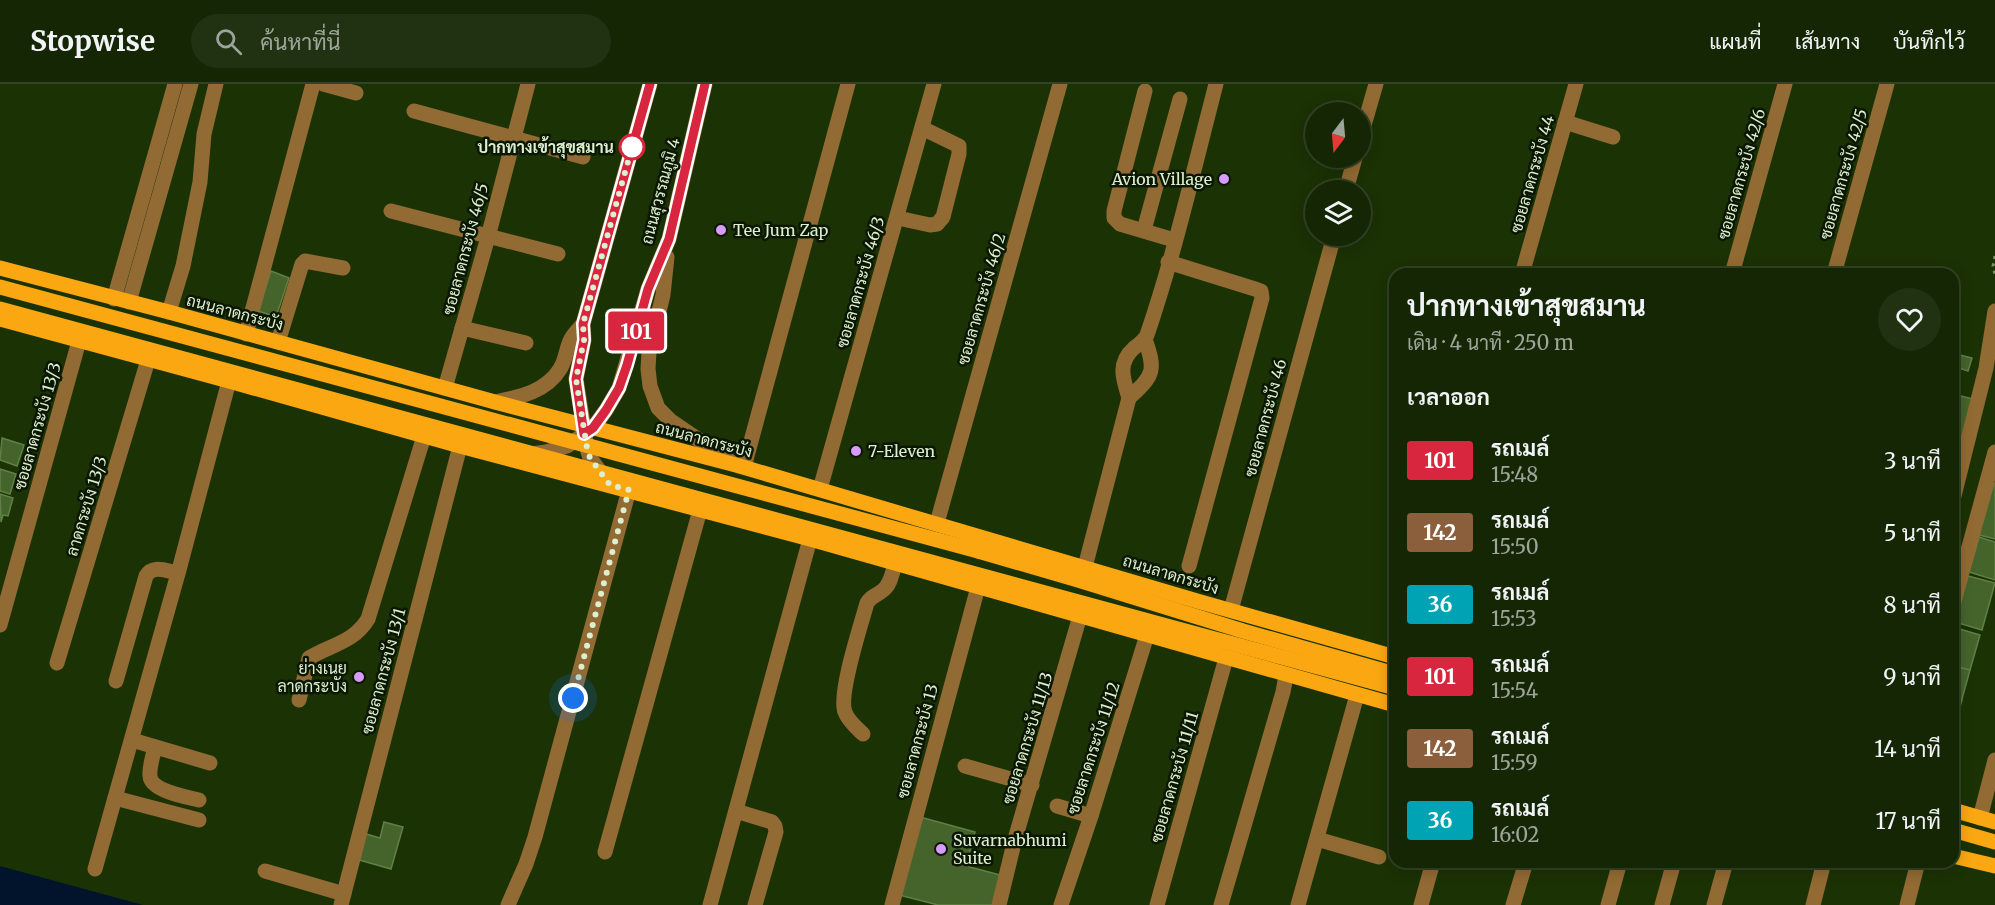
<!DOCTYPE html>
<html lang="th">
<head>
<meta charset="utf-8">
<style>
  :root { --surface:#142604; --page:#213213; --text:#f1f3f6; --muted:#9da59a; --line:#334326 }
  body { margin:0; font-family:Merriweather,Sarabun,serif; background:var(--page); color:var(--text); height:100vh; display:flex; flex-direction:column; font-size:22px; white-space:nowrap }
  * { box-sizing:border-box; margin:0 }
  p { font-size:20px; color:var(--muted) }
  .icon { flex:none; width:33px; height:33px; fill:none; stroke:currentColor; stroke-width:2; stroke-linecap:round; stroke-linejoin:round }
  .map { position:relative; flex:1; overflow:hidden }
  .side { position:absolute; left:1389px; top:184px; width:570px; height:600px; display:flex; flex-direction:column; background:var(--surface); border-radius:18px; box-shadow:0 3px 15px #0003,0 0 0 2px var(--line) }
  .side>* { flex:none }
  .badge { padding:0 12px; border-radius:4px; font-size:21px; line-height:39px }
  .needle { width:39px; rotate:196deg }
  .controls { position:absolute; left:1305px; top:18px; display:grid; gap:12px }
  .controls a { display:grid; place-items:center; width:66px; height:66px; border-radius:50%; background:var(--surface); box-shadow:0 3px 15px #0003,0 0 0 2px var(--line); font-size:30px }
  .you { position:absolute; width:30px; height:30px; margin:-15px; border:4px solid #fff; border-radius:50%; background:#1a73e8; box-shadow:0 0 0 9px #1a73e833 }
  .map>.badge { position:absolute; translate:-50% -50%; box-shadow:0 0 0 3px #fff }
  h2 { padding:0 18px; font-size:22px; line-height:54px }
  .round { display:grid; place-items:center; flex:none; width:63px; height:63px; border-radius:32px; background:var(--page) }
  .headline { display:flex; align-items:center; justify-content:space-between; height:102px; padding:0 18px }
  h1 { font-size:28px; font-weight:700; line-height:45px }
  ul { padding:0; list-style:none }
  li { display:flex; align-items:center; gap:18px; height:72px; padding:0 18px }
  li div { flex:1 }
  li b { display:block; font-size:22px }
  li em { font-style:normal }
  li .badge { min-width:66px; font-weight:700; text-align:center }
  header { display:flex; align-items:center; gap:36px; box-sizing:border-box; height:84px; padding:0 30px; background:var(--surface); border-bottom:2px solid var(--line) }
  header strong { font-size:28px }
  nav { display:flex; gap:33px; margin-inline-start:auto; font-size:21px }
  .search { width:420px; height:54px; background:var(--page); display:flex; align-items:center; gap:15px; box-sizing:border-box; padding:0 21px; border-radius:33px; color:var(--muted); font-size:22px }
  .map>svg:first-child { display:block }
  .water { fill:#01142b }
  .building { fill:#45642b; stroke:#5f8046; stroke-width:1.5 }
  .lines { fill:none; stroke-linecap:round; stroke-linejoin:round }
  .path { stroke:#7d926c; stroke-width:3; stroke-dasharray:3 4.5; stroke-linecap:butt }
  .minor { stroke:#926a33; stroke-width:15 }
  .major { stroke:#faa711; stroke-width:15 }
  .major-bridge { stroke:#faa711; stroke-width:15 }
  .line-casing { stroke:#fff; stroke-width:14 }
  .line { stroke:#d7263d; stroke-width:9 }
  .walk { stroke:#dcefd0; stroke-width:6; stroke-dasharray:0 10.8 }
  .stop-dot { fill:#fff; stroke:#d7263d; stroke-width:3 }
  .poi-dot { fill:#d79bf9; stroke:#0b1702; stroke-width:2 }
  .labels { text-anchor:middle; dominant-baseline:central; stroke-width:5; stroke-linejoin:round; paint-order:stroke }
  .stop-label { font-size:16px; font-weight:bold; fill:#dcefd0; stroke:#0b1702; text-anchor:end }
  .street-label { font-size:16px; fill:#dcefd0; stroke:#0b1702 }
  .poi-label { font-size:16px; fill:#dcefd0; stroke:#0b1702; text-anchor:start }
</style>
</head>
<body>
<header>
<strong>Stopwise</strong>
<div class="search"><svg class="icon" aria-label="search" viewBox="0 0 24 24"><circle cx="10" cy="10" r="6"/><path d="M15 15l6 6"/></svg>ค้นหาที่นี่</div>
<nav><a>แผนที่</a><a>เส้นทาง</a><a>บันทึกไว้</a></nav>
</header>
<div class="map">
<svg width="1995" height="821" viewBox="0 0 1995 821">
  <rect width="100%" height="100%" fill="#1b3205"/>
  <polygon class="water" points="0,782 143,821 0,821"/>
  <g class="building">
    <polygon points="271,187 289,194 276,233 258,227"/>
    <polygon points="1960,271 1972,274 1968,287 1956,283"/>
    <polygon points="1953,310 1973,315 1958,367 1953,365"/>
    <polygon points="2,354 24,361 17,382 0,376"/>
    <polygon points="0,385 16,390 10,410 0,407"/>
    <polygon points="1994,399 1995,400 1995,455 1979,451"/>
    <polygon points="0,410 13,414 8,432 3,431 1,438"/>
    <polygon points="1979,453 1995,458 1995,496 1969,488"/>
    <polygon points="1968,492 1995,499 1982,546 1955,538"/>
    <polygon points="1953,543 1980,551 1970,586 1953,582"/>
    <polygon points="1953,582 1970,586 1962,615 1953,612"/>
    <polygon points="1953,614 1962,616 1953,646"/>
    <polygon points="920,733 975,748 966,782 1004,792 996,821 938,821 899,811"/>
    <polygon points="384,738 403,743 391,785 359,776 366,750 380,754"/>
  </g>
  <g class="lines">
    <polyline class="path" points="1995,172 1993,182 1995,190"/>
    <g class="minor">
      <polyline points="323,0 356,9"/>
      <polyline points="1145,7 1114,127 1114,134 1120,140 1174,156"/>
      <polyline points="414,27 583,73"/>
      <polyline points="1565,38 1613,53"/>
      <polyline points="1360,55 1376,0"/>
      <polyline points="1346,106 1355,74"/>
      <polyline points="391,127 558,170"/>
      <polyline points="898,134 930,141 937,140 943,133 959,70 959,62 922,44"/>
      <polyline points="1144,146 1180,15"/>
      <polyline points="667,173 663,211 649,268 648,285 650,302 658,324 671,337 734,380"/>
      <polyline points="1168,178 1255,205 1261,207 1262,214 1189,482"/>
      <polyline points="1522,190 1576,0"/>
      <polyline points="1732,190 1785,0"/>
      <polyline points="1834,190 1887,0"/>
      <polyline points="114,215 175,0"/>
      <polyline points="129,218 191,0"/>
      <polyline points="169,228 183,182 200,98 204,50 216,0"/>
      <polyline points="462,244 526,259"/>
      <polyline points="246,250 313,0"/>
      <polyline points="278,258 302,180 305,177 343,184"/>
      <polyline points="445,304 488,153 528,0"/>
      <path d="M1129,314C1123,295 1117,279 1134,264C1139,260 1144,257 1147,251C1175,169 1194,84 1216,0"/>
      <path d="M1129,314C1154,291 1156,287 1145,255"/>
      <path d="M495,318C519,313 546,308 560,285C566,276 566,264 571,255C574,249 579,245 583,240"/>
      <polyline points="532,370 546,368 567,362 593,344 606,326 619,304 648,205 669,155 705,0"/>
      <polyline points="744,383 848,0"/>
      <polyline points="605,394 590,374 587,364 576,295 584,256 583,240 650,0"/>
      <polyline points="820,405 934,0"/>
      <polyline points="1953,416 1986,284 1995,227"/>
      <polyline points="937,439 1060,0"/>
      <polyline points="1085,483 1129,314"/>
      <polyline points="1953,521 1995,368"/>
      <polyline points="1231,526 1334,152"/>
      <polyline points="0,541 79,257"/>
      <polyline points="57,579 148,276"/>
      <path d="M116,597L146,492C153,480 167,487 178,489"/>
      <path d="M299,616L309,574C332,560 353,559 368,535L424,352"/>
      <path d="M863,650C857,644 848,637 845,628C838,610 861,541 867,519C871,512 876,512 882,507C891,501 892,489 895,480"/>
      <polyline points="132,656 210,679"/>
      <path d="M155,663C153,672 149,683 150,692C151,707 187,713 199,716"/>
      <polyline points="965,682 1032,701"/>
      <polyline points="115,714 199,736"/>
      <polyline points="1057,722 1091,732"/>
      <polyline points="736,727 772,738 775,742 776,748 755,821"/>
      <polyline points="1980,734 1995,676"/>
      <polyline points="1317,755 1379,773"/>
      <polyline points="605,768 700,426"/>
      <polyline points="95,785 179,486 229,297"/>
      <polyline points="265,787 344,810"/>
      <polyline points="341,821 460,362"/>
      <polyline points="508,821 526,780 535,753 629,406"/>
      <polyline points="710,821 810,455"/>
      <polyline points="892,821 978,503"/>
      <polyline points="999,821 1015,755 1080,532"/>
      <polyline points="1061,821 1091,732 1147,551"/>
      <polyline points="1157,821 1226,574"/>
      <polyline points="1221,821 1283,608 1286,592"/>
      <polyline points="1298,821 1357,611"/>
      <polyline points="1421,821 1433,778"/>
      <polyline points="1513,821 1526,778"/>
      <polyline points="1608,821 1620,778"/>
      <polyline points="1662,821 1674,778"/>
      <polyline points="1714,821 1726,778"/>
      <polyline points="1813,821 1824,778"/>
      <polyline points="1907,821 1918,778"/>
    </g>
    <g class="major">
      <polyline points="0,184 169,228 495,318 736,381 1197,517 1395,573"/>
      <polyline points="0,235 229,297 460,362 810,455 1395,621"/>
      <polyline points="978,467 1078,496 1243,547 1395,590"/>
      <polyline points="1953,726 1995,738"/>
      <polyline points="1953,746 1995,758"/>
      <polyline points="1953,772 1995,782"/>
    </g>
    <g class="major-bridge">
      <polyline points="0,203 978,467"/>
      <polyline points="0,225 1395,604"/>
    </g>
  </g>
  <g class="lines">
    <defs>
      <polyline id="line" points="650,0 583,240 584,256 576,295 584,350 593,344 606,326 619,304 627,281 648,205 669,155 705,0"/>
    </defs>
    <use href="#line" class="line-casing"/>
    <use href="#line" class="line"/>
    <polyline class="walk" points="573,614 629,406 610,401 590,374 587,364 576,295 584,256 583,240 632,63"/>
  </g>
  <circle class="stop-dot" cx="632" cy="63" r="12"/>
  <g class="poi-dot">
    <circle cx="1224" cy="95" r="6"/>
    <circle cx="721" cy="146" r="6"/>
    <circle cx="856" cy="367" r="6"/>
    <circle cx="359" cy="593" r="6"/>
    <circle cx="941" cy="765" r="6"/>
  </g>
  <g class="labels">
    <g class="stop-label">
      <text x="614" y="63">ปากทางเข้าสุขสมาน</text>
    </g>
    <g class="street-label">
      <text transform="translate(1532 90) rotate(-74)">ซอยลาดกระบัง 44</text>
      <text transform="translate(1741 90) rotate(-74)">ซอยลาดกระบัง 42/6</text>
      <text transform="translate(1843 90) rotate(-74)">ซอยลาดกระบัง 42/5</text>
      <text transform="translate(660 107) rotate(-75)">ถนนสุวรรณภูมิ 4</text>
      <text transform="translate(465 165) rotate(-75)">ซอยลาดกระบัง 46/5</text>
      <text transform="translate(860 198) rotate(-74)">ซอยลาดกระบัง 46/3</text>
      <text transform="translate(981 215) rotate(-74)">ซอยลาดกระบัง 46/2</text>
      <text transform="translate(235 228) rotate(15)">ถนนลาดกระบัง</text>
      <text transform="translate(1265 334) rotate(-75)">ซอยลาดกระบัง 46</text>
      <text transform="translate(37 342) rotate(-74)">ซอยลาดกระบัง 13/3</text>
      <text transform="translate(704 355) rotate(15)">ถนนลาดกระบัง</text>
      <text transform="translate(86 422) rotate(-73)">ลาดกระบัง 13/3</text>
      <text transform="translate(1171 490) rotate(17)">ถนนลาดกระบัง</text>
      <text transform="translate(383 587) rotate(-75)">ซอยลาดกระบัง 13/1</text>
      <text transform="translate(1027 654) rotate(-73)">ซอยลาดกระบัง 11/13</text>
      <text transform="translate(917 657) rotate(-75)">ซอยลาดกระบัง 13</text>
      <text transform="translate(1093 664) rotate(-72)">ซอยลาดกระบัง 11/12</text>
      <text transform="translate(1174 693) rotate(-74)">ซอยลาดกระบัง 11/11</text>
    </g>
    <g class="poi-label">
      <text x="1212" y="95" text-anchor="end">Avion Village</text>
      <text x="733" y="146">Tee Jum Zap</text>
      <text x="868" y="367">7-Eleven</text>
      <text x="347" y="584" text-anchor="end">ย่างเนย<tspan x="347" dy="18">ลาดกระบัง</tspan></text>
      <text x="953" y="756">Suvarnabhumi<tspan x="953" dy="18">Suite</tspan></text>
    </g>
  </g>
</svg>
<div class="controls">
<a><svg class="needle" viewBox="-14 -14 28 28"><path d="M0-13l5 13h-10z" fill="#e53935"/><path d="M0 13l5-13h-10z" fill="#9da59a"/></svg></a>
<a><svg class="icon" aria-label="layers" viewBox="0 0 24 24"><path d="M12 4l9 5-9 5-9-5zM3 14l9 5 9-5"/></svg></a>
</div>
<div class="you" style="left:573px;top:614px"></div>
<b class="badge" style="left:636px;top:247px;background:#d7263d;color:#fff">101</b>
<section class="side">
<div class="headline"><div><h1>ปากทางเข้าสุขสมาน</h1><p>เดิน · 4 นาที · 250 m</p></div><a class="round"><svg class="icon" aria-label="heart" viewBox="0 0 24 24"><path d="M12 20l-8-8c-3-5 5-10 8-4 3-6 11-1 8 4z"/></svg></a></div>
<h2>เวลาออก</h2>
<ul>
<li><span class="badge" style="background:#d7263d;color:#fff">101</span><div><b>รถเมล์</b><p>15:48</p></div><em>3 นาที</em></li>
<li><span class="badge" style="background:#8b5e3c;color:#fff">142</span><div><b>รถเมล์</b><p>15:50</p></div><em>5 นาที</em></li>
<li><span class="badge" style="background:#00a3b4;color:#fff">36</span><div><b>รถเมล์</b><p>15:53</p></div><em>8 นาที</em></li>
<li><span class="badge" style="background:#d7263d;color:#fff">101</span><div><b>รถเมล์</b><p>15:54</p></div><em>9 นาที</em></li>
<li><span class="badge" style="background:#8b5e3c;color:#fff">142</span><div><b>รถเมล์</b><p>15:59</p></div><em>14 นาที</em></li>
<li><span class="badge" style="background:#00a3b4;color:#fff">36</span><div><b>รถเมล์</b><p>16:02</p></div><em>17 นาที</em></li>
</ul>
</section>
</div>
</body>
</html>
